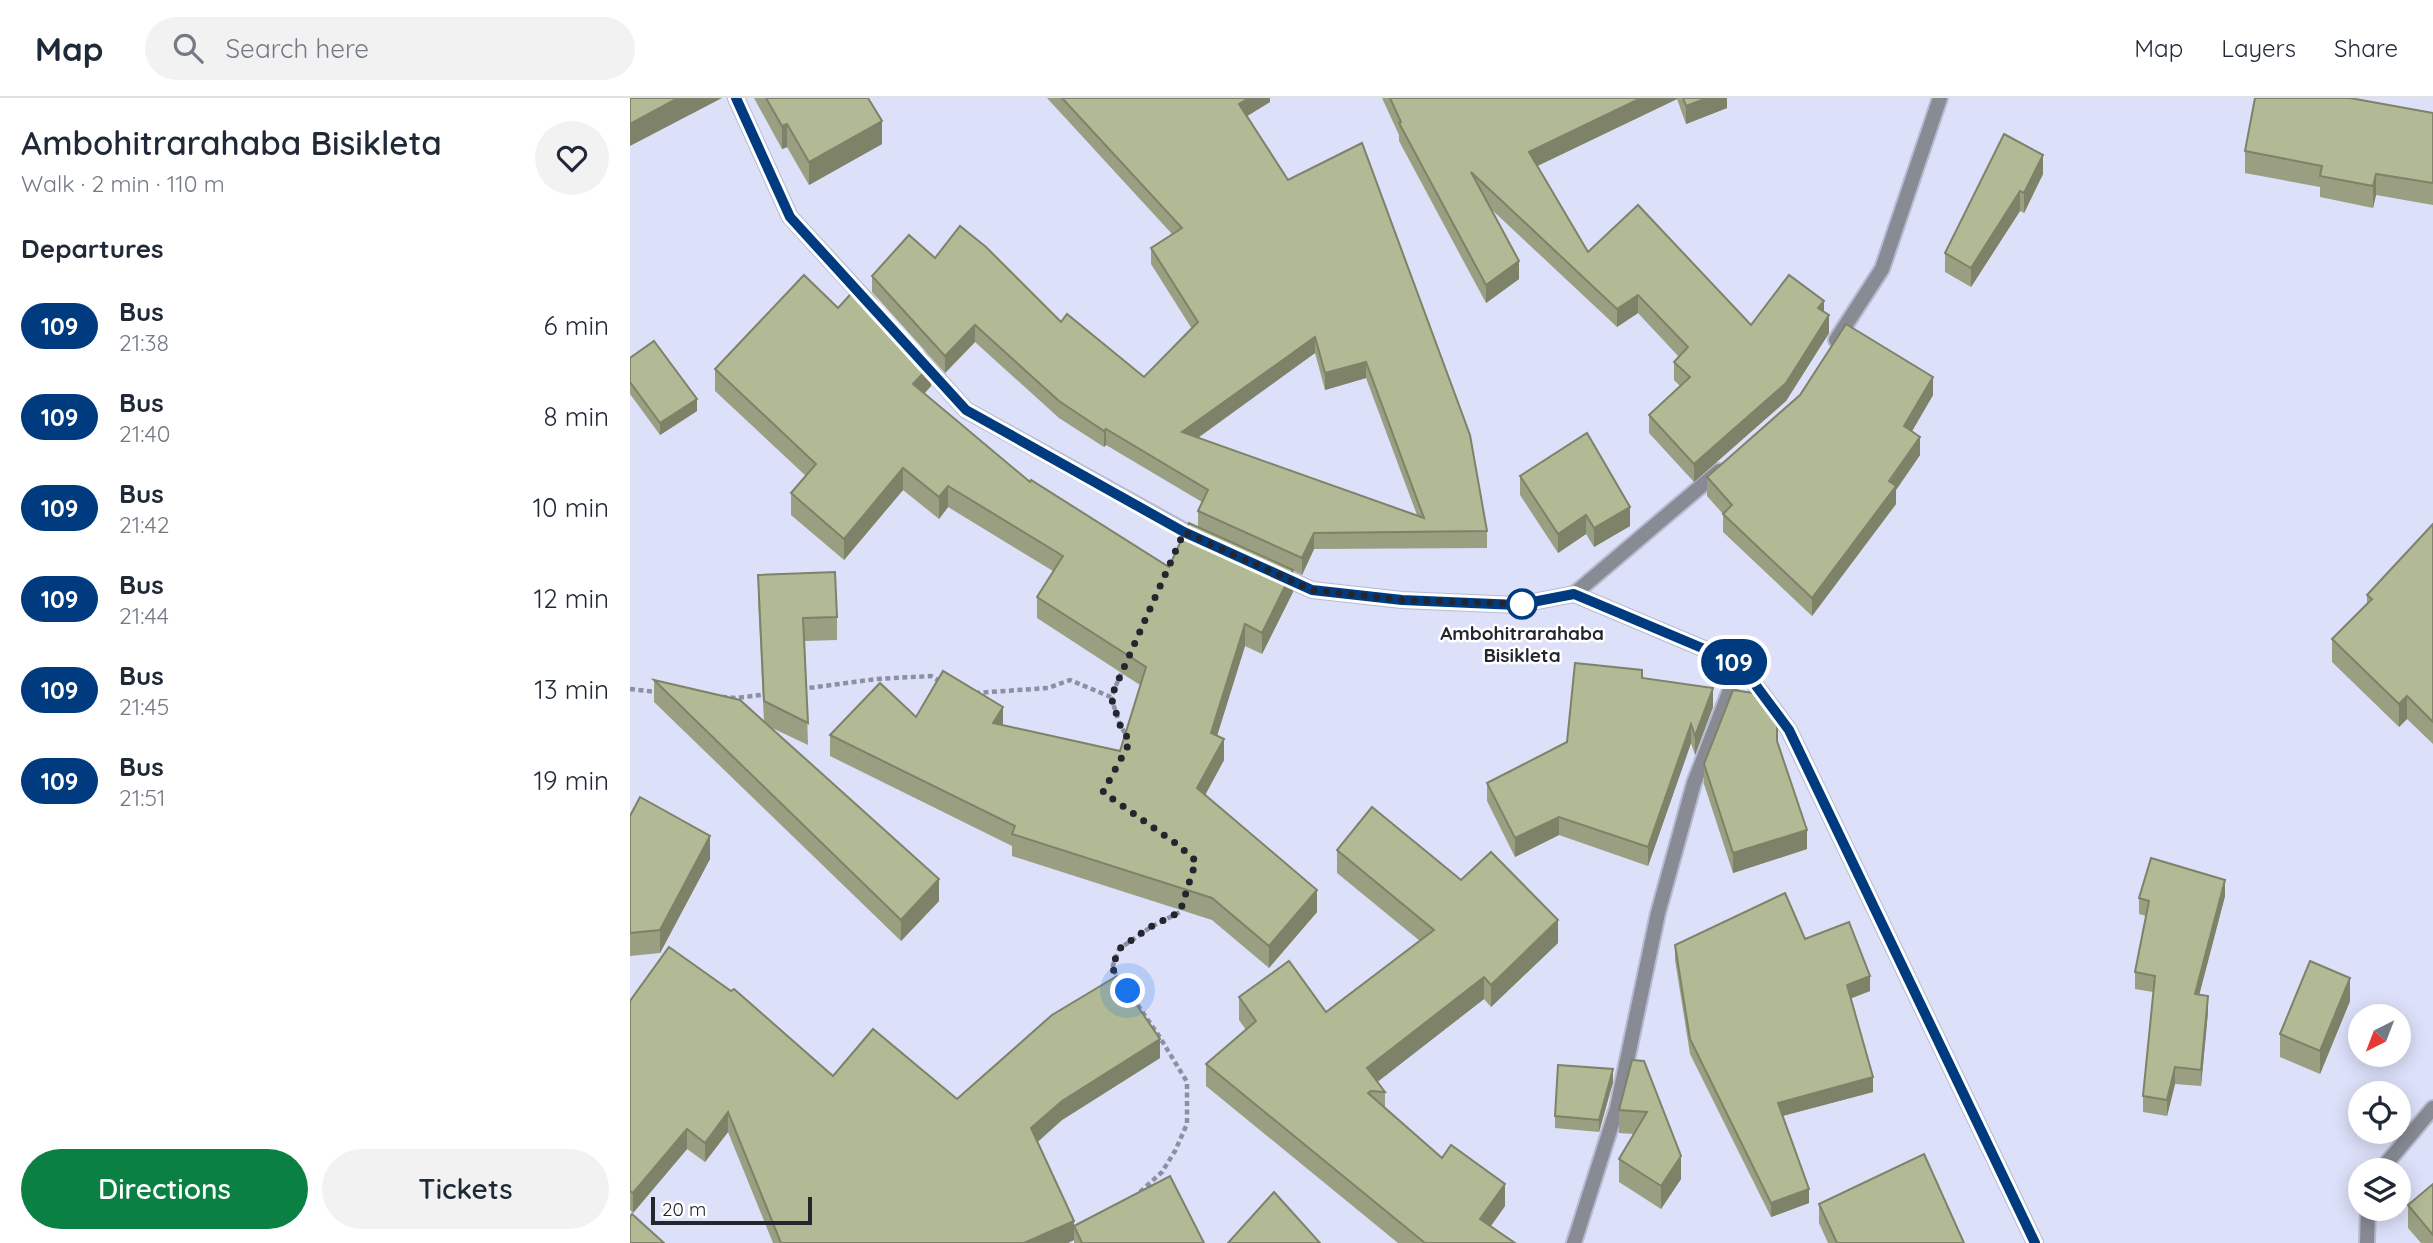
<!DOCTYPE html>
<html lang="en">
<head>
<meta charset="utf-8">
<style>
  :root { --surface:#fff; --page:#f2f2f3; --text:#1f2937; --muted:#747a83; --line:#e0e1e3; --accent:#0b8043 }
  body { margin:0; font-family:Quicksand,sans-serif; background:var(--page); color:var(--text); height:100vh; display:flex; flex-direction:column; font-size:26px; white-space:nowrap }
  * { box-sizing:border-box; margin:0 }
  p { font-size:23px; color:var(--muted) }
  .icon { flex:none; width:38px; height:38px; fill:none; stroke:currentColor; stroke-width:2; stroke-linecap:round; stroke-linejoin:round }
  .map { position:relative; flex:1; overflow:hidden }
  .panel { display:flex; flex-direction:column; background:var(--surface); width:630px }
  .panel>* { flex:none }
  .badge { padding:0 14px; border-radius:23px; font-size:24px; line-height:46px }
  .needle { width:46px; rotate:222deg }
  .controls { position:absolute; left:1718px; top:906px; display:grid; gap:14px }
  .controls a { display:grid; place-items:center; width:63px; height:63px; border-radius:50%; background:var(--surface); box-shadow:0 4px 18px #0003; font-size:35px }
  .scale { position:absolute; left:21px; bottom:18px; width:161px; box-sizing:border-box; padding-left:7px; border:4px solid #24262f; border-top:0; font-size:19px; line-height:24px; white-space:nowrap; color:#24262f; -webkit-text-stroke:5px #fff; paint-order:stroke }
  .you { position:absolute; width:35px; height:35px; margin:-18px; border:5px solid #fff; border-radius:50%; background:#1a73e8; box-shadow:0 0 0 10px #1a73e833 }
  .map>.badge { position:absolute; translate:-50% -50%; box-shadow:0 0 0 4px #fff }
  h2 { padding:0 21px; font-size:26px; line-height:63px }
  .round { display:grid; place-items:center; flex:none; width:74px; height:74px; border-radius:37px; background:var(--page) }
  .summary { display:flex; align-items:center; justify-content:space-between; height:119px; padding:0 21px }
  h1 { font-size:33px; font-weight:600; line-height:52px }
  .action { display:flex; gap:14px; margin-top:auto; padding:14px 21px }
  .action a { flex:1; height:80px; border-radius:42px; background:var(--accent); color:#fff; font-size:28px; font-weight:600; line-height:80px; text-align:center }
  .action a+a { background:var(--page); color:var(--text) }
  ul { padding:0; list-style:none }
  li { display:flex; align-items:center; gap:21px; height:91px; padding:0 21px }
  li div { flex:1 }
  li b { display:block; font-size:26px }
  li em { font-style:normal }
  li .badge { min-width:77px; font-weight:700; text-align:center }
  header { display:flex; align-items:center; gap:42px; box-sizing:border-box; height:98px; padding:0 35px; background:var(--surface); border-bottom:2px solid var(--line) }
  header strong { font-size:33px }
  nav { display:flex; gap:38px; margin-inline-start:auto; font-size:24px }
  .search { width:490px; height:63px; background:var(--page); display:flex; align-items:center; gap:18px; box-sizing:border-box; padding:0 24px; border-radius:38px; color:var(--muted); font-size:26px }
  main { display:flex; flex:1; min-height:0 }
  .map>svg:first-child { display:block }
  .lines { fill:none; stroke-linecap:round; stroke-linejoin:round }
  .minor-casing { stroke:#b7bbd1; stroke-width:18 }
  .tertiary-casing { stroke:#b7bbd1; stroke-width:18 }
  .path { stroke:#8c90a2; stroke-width:4.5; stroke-dasharray:5 3.5; stroke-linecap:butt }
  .minor { stroke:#888a94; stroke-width:14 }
  .tertiary { stroke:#888a94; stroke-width:14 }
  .wall { fill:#999f80; fill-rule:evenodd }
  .shaded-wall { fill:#7d8268 }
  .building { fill:#b2b995; stroke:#7d8268; stroke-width:2; fill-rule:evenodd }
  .line-casing { stroke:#fff; stroke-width:16 }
  .line { stroke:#003b80; stroke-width:10 }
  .walk { stroke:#24262f; stroke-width:7; stroke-dasharray:0 12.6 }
  .stop-dot { fill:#fff; stroke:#003b80; stroke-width:3.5 }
  .labels { text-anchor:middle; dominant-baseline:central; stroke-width:5; stroke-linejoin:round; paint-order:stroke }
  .stop-label { font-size:19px; font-weight:bold; fill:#24262f; stroke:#fff }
</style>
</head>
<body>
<header>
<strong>Map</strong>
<div class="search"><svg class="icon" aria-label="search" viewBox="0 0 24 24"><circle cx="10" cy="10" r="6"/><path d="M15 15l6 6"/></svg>Search here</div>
<nav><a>Map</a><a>Layers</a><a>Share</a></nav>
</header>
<main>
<section class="panel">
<div class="summary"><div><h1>Ambohitrarahaba Bisikleta</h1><p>Walk · 2 min · 110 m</p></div><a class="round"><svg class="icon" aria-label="heart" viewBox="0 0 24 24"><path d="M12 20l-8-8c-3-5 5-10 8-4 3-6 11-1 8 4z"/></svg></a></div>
<h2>Departures</h2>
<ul>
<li><span class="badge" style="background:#003b80;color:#fff">109</span><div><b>Bus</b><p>21:38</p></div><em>6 min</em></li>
<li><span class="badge" style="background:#003b80;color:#fff">109</span><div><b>Bus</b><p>21:40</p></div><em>8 min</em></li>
<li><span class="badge" style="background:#003b80;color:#fff">109</span><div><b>Bus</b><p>21:42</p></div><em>10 min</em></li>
<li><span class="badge" style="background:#003b80;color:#fff">109</span><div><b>Bus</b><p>21:44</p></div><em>12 min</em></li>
<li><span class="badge" style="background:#003b80;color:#fff">109</span><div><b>Bus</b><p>21:45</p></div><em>13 min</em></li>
<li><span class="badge" style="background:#003b80;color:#fff">109</span><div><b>Bus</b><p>21:51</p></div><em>19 min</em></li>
</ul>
<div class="action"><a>Directions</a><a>Tickets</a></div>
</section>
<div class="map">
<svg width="1803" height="1145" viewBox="0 0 1803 1145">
  <rect width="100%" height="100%" fill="#dce0f9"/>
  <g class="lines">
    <defs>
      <g id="minor">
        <polyline points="1206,242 1252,171 1310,0"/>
        <polyline points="944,496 1089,373"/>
        <polyline points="1750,1073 1803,1010"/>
        <polyline points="944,1145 987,1010 1028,815 1064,685 1110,566"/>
        <polyline points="1737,1145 1738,1111"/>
      </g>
      <g id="tertiary">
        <polyline points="106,0 160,119 239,205"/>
        <polyline points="290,261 336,312 571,442"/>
        <polyline points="647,476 682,492 772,502 887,507 944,496 1110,566 1159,632 1405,1145"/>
      </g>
    </defs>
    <use href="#minor" class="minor-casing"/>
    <use href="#tertiary" class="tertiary-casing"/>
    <g class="path">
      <polyline points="0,591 27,594"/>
      <polyline points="171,591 247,581 301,578 311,584"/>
      <polyline points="345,595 418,590 440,582 481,599 494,569"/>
      <polyline points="92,599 106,600 139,596"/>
      <polyline points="481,599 490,627 498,640"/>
      <polyline points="510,1094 532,1074 545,1053 557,1026 557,984 529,938 482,870 489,851 521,829 550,814 553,806"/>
    </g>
    <use href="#minor" class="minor"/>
    <use href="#tertiary" class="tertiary"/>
  </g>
  <g class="wall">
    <polygon points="124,0 238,0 252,46 179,87 157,49 152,51"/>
    <path d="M417,0H640V4L617,18L857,433V450L684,451L672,477L663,473V494L632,556L615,548L587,638L594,662L575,697L687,814L639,870L582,822L382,758V748L200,658V637L286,619L373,627L490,653L510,587L407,520V499L423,473L318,409L309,421L273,392L214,462L161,417V395L176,378L85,293V271L208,210L301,288L294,296L400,384L539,469L568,429V413L572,404L476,347L474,349L429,320L345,244L315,275L242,194V178L305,160L431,224L514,279L562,231L521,166V150L542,136ZM685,255L695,292L736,280L787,417L568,340Z"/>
    <polygon points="752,0 1097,0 1097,10 1056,26 1047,1 907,68 958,154 1121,227 1194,213 1199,235 1156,303 1064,384 1019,335 1019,317 1050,288 1044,282 1044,264 1049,259 1008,215 987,229 861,111 889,181 856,205 769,43 769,37"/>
    <polygon points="1748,6 1803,15 1803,107 1746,97 1743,110 1690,99 1690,89 1615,75 1615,53"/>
    <polygon points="1374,36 1413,76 1394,115 1390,113 1341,189 1315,174 1315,155"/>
    <polygon points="0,260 67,313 30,337 0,296"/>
    <polygon points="1303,297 1282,333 1290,357 1266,392 1266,406 1182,518 1093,434 1093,416 1077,398 1077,379"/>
    <polygon points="890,378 1000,428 964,449 956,436 928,455 890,397"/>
    <polygon points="1803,426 1803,646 1777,621 1769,629 1702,564 1702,541 1737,506 1737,497"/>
    <polygon points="128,477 207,519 207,542 175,543 178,647 138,628 309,803 271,843 24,604 24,582 134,624 128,500"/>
    <polygon points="1012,580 1083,609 1065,657 1061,645 1018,768 929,737 885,759 857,703 857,685 937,644"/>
    <polygon points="1147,643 1177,751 1103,775 1074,686 1074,666"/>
    <polygon points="0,718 80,761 30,855 0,858"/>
    <polygon points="707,752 831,782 928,845 861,909 854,901 747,984 755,994 755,1009 812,1060 875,1108 861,1128 885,1145 768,1145 576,988 576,966 616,932 609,922 609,899 696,914 790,843 707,775"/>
    <polygon points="1595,798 1569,897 1578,914 1571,988 1545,986 1537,1018 1513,1014 1513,998 1523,894 1505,891 1505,874 1516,818 1509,816 1509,800"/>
    <polygon points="1175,841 1240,893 1221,900 1243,994 1153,1018 1179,1105 1141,1119 1060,956 1045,862 1045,847"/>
    <polygon points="0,903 203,978 327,1001 530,960 432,1022 408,1044 444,1127 574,1145 444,1145 444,1142 438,1145 143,1145 98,1034 75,1064 57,1051 3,1115 0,1112"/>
    <polygon points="1720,903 1690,976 1650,959 1650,936"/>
    <polygon points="1014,963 1051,1081 1031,1111 989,1084 989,1061 1004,1036 989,1035 989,1012"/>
    <polygon points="983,984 969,1034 925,1030 925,1018"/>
    <polygon points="1803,1086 1803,1145 1791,1145 1778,1130 1778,1107"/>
    <polygon points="1189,1106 1334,1145 1198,1145 1189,1125"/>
  </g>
  <g class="shaded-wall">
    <polygon points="48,0 92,0 0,48 0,26"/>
    <polygon points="619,0 640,0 640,4 609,23 609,6"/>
    <polygon points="1011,0 1047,0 1047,1 899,72 899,54"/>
    <polygon points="1077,0 1097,0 1097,10 1056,26 1056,8"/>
    <polygon points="252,23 252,46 179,87 179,64"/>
    <polygon points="157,26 157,49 152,51 152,28"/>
    <polygon points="1413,57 1413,76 1394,115 1394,95"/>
    <polygon points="1746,76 1746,97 1743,110 1743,88"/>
    <polygon points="1390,93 1390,113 1341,189 1341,170"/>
    <polygon points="889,163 889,181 856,205 856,187"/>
    <polygon points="1008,197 1008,215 987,229 987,211"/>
    <polygon points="1194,203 1194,221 1188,210"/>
    <polygon points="1199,217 1199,235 1156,303 1064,384 1064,366"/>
    <polygon points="345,227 345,244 315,275 315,258"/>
    <polygon points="685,239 685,255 552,351 552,334"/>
    <polygon points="736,264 736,280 695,292 695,275"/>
    <polygon points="301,267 301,288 283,308 283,286"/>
    <polygon points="1303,279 1303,297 1274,347 1274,328"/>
    <polygon points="67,301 67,313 30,337 30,325"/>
    <polygon points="476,331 476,347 474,349 474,333"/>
    <polygon points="1290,339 1290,357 1266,392 1266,406 1182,518 1182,500"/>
    <polygon points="273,370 273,392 214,462 214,441"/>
    <polygon points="318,388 318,409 309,421 309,399"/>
    <polygon points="1000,409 1000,428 964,449 964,430"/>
    <polygon points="956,417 956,436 928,455 928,436"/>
    <polygon points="684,435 684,451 672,477 672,460"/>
    <polygon points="663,472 663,494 632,556 632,535"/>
    <polygon points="615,526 615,548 581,657 581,635"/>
    <polygon points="1083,590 1083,609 1065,657 1065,638"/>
    <polygon points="1777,598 1777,621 1769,629 1769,606"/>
    <polygon points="373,609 373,630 363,625"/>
    <polygon points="1061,626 1061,645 1018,768 1018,749"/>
    <polygon points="594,641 594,662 567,712 567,690"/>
    <polygon points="929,719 929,737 885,759 885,740"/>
    <polygon points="1177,732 1177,751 1103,775 1103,755"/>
    <polygon points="80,738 80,761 30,855 30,832"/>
    <polygon points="309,781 309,803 271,843 271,822"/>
    <polygon points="1595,782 1595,798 1565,913 1565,896"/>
    <polygon points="687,792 687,814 639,870 639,848"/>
    <polygon points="928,822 928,845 861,909 861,887"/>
    <polygon points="1240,878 1240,893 1217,902 1217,887"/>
    <polygon points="854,879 854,901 737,992 737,970"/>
    <polygon points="1720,880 1720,903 1690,976 1690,953"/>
    <polygon points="1578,898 1578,914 1571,988 1571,972"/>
    <polygon points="530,941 530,960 432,1022 401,1049 401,1030 432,1003"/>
    <polygon points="1545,969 1545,986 1537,1018 1537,1002"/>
    <polygon points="983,971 983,984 969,1034 969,1022"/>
    <polygon points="1243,979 1243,994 1148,1019 1148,1005"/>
    <polygon points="98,1014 98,1034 75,1064 75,1045"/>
    <polygon points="57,1031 57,1051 3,1115 3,1095"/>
    <polygon points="1051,1058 1051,1081 1031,1111 1031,1088"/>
    <polygon points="875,1086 875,1108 850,1143 850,1121"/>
    <polygon points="1179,1091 1179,1105 1141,1119 1141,1105"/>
    <polygon points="444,1123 444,1142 438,1145 394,1145"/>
  </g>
  <g class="building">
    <polygon points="0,0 48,0 0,26"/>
    <polygon points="136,0 238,0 252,23 179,64 157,26 152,28"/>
    <path d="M432,0H619L609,6L658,82L732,45L840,337L857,433L684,435L672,460L568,413L578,392L476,331L474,333L429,303L345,227L315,258L242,178L279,137L305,160L330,128L356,149L431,224L437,216L514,279L568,224L521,150L552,130ZM685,239L695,275L736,264L794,420L552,334Z"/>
    <polygon points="760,0 1011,0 899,54 958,154 1008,107 1121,227 1159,177 1194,203 1188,210 1199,217 1156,285 1064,366 1019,317 1060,279 1044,264 1058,249 1008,197 987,211 841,74 889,163 856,187 769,25 771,24"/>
    <polygon points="1053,0 1077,0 1056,8"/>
    <polygon points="1625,0 1720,0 1803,15 1803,85 1746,76 1743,88 1690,78 1692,68 1615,53"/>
    <polygon points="1374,36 1413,57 1394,95 1390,93 1341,170 1315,155"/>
    <polygon points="174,177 208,210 229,187 301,267 283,286 400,384 401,382 539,469 559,425 663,472 632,535 615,526 581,635 594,641 567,690 687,792 639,848 582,800 382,736 385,728 200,637 250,585 286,619 313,573 373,609 363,625 490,653 516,569 407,499 433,458 318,388 309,399 273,370 214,441 161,395 186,366 85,271"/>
    <polygon points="1216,226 1303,279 1274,328 1290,339 1259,383 1266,388 1182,500 1093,416 1102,407 1077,379 1170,297"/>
    <polygon points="24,243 67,301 30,325 0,284 0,260"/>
    <polygon points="957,335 1000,409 964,430 956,417 928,436 890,378"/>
    <polygon points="1803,426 1803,624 1777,598 1769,606 1702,541 1742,501 1737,497"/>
    <polygon points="205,474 207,519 173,520 178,625 134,603 128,477"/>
    <polygon points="945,565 1012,572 1012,580 1083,590 1065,638 1061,626 1018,749 929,719 885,740 857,685 937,644"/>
    <polygon points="24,582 110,602 309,781 271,822"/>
    <polygon points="1103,592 1136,597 1147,612 1147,643 1177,732 1103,755 1074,666"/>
    <polygon points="10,699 80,738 30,832 0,835 0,718"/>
    <polygon points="742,709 831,782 861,754 928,822 861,887 854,879 737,970 755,994 741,993 738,995 812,1060 821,1047 875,1086 850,1121 885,1145 795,1145 576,966 626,923 609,899 659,863 696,914 804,832 707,752"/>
    <polygon points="1521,760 1595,782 1565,896 1578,898 1571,972 1545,969 1537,1002 1513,998 1525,878 1505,874 1519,803 1509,800"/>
    <polygon points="1155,795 1175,841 1219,824 1240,878 1217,887 1243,979 1148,1005 1179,1091 1141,1105 1060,941 1045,847"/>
    <polygon points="39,849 101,893 104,891 203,978 243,931 327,1001 422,917 487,878 530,941 432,1003 401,1030 444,1123 394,1145 151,1145 98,1014 75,1045 57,1031 3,1095 0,1093 0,903"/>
    <polygon points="1680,863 1720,880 1690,953 1650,936"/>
    <polygon points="1002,962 1014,963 1051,1058 1031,1088 989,1061 1017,1014 989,1012"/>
    <polygon points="928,967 983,971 969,1022 925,1018"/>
    <polygon points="1294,1056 1334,1145 1207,1145 1189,1106"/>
    <polygon points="540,1078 574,1145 452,1145 444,1128"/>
    <polygon points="1803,1086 1803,1137 1778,1107"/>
    <polygon points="644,1094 690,1145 598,1145"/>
    <polygon points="2,1116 34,1145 0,1145 0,1119"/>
  </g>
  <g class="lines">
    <defs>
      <polyline id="line" points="106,0 160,119 336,312 554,434 682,492 772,502 887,507 944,496 1110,566 1159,632 1405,1145"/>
    </defs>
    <use href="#line" class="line-casing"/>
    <use href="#line" class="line"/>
    <polyline class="walk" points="498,893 482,870 489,851 520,829 550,814 566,763 548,747 473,694 500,644 490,627 481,599 554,434 682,492 772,502 892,506"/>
  </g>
  <circle class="stop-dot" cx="892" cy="506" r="14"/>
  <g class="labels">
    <g class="stop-label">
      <text x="892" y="535">Ambohitrarahaba<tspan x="892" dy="22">Bisikleta</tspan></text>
    </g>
  </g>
</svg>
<div class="controls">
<a><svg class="needle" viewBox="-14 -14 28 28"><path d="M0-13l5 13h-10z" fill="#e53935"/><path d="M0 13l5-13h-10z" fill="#747a83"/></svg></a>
<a><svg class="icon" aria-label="locate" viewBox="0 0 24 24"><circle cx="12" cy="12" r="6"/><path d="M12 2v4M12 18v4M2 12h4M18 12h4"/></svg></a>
<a><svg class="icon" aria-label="layers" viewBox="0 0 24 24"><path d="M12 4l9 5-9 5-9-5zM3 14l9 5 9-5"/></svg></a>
</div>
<div class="scale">20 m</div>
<div class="you" style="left:498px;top:893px"></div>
<b class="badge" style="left:1104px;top:564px;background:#003b80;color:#fff">109</b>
</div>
</main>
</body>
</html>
